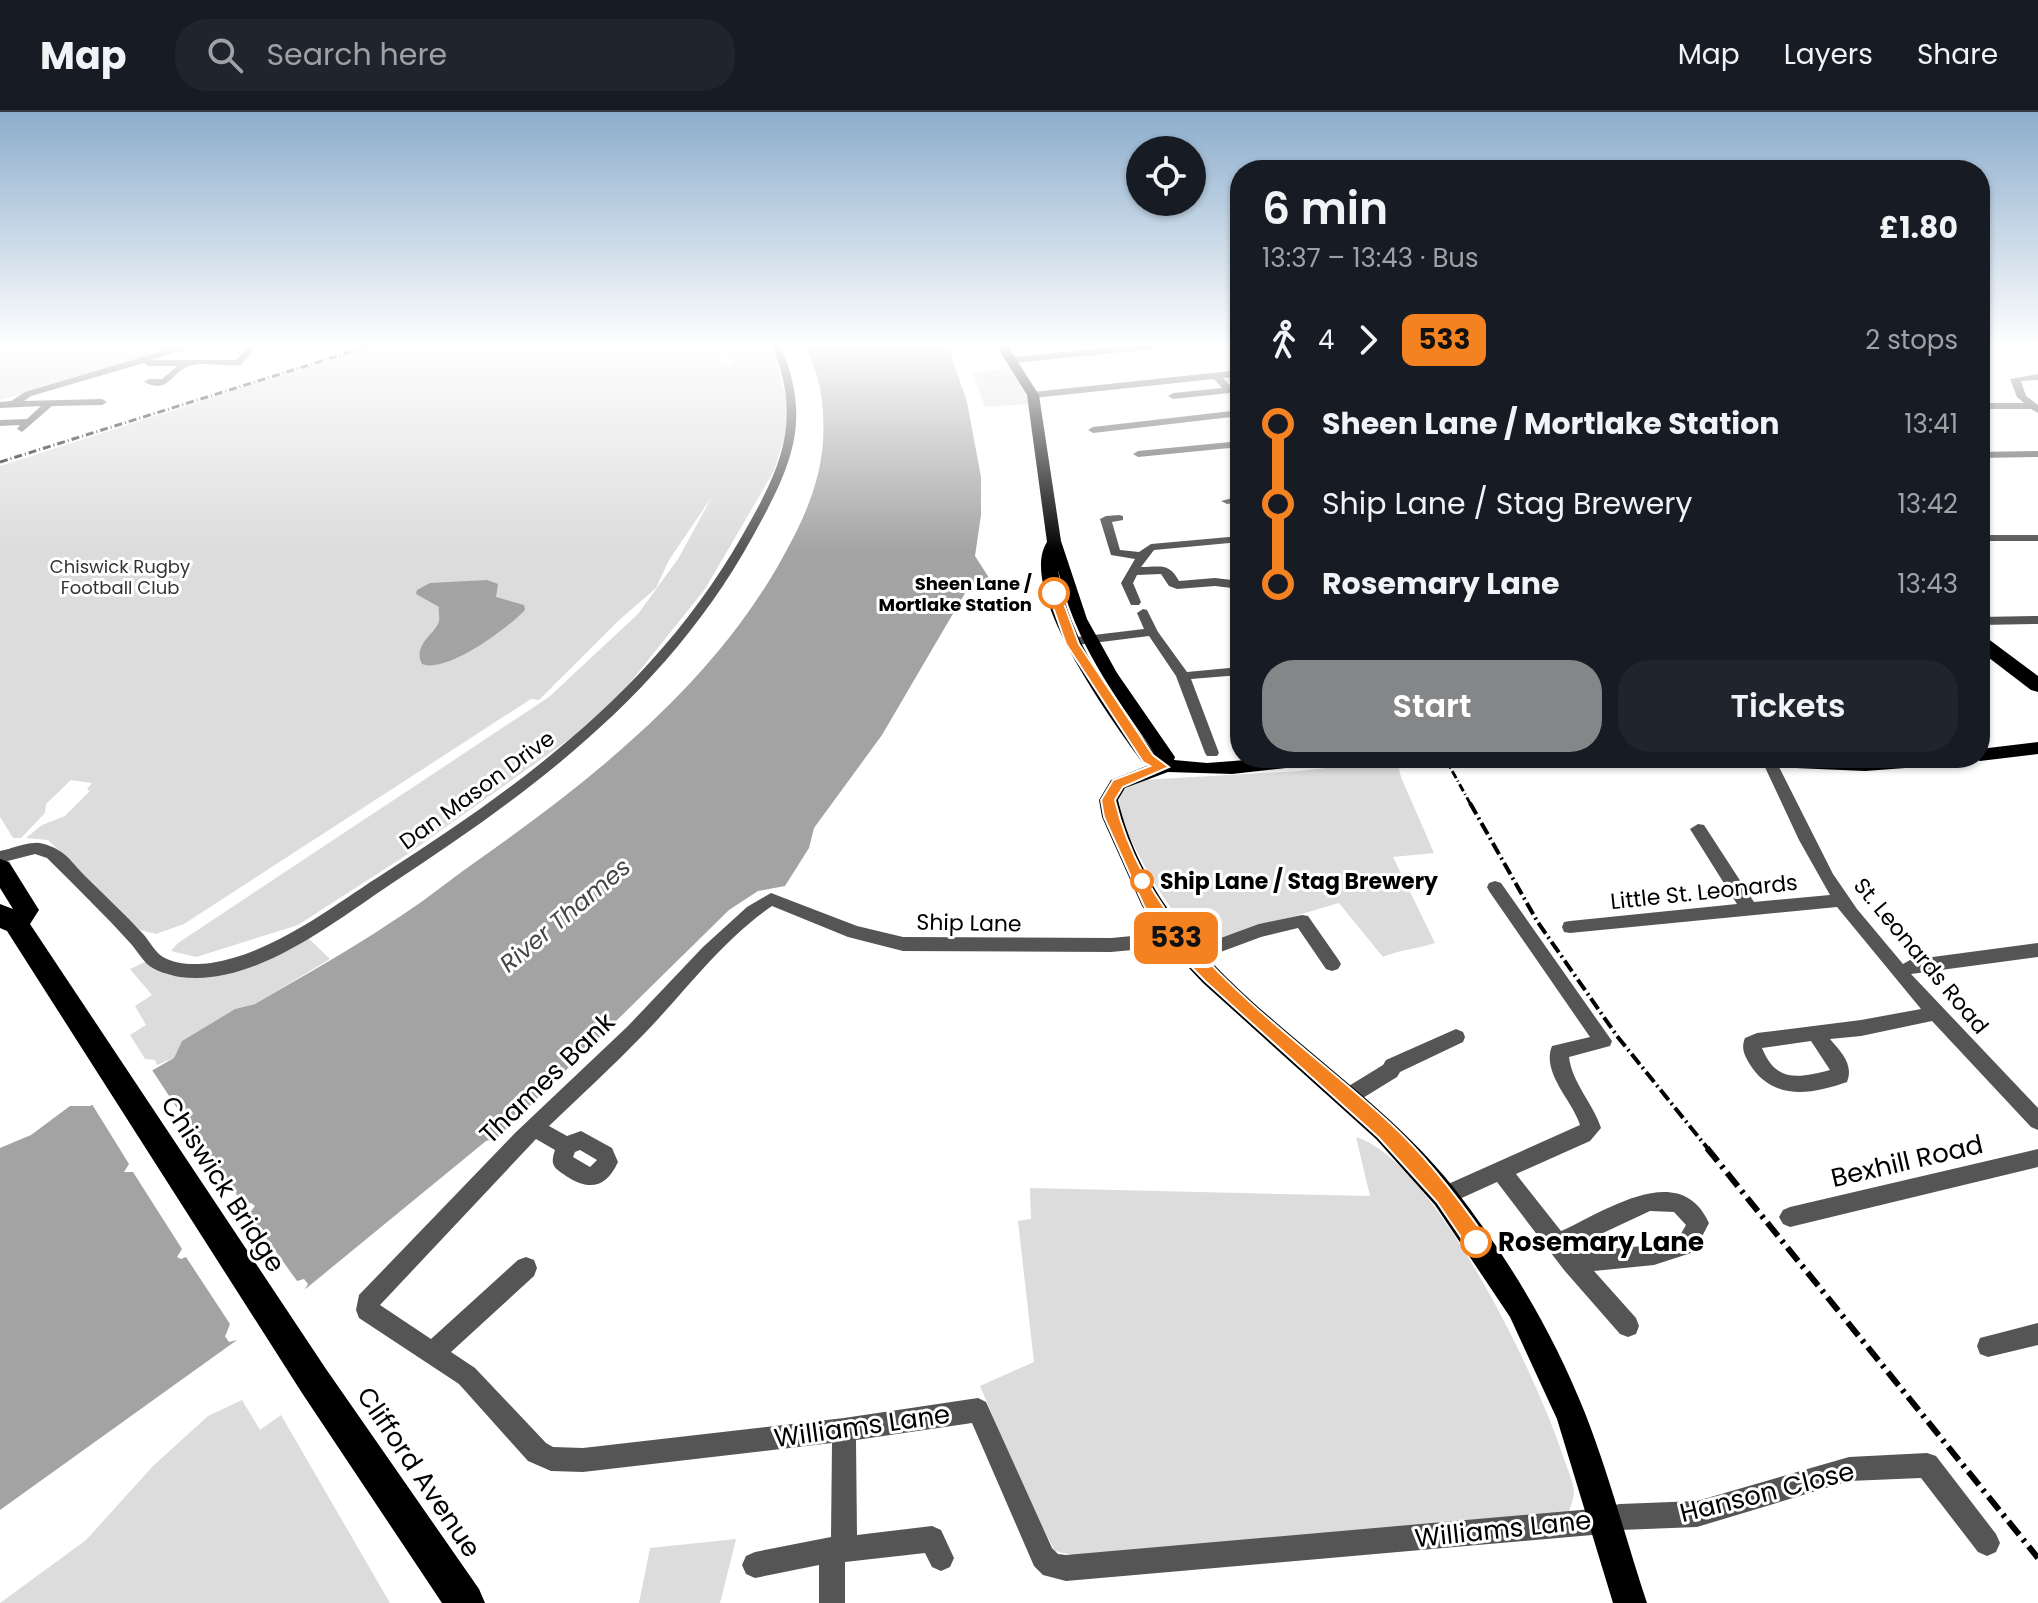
<!DOCTYPE html>
<html lang="en">
<head>
<meta charset="utf-8">
<style>
  :root { --surface:#171b24; --page:#20242c; --text:#f1f3f6; --muted:#9ea1a6; --line:#363941; --accent:#858687 }
  body { margin:0; font-family:Poppins,sans-serif; background:var(--page); color:var(--text); height:100vh; display:flex; flex-direction:column; font-size:30px; white-space:nowrap }
  * { box-sizing:border-box; margin:0 }
  p { font-size:26px; color:var(--muted) }
  .icon { flex:none; width:44px; height:44px; fill:none; stroke:currentColor; stroke-width:2; stroke-linecap:round; stroke-linejoin:round }
  .map { position:relative; flex:1; overflow:hidden }
  .sheet { position:absolute; left:1230px; top:48px; width:760px; height:608px; display:flex; flex-direction:column; background:var(--surface); border-radius:32px; box-shadow:0 2px 6px #0004 }
  .sheet>* { flex:none }
  .badge { padding:0 16px; border-radius:12px; font-size:28px; line-height:52px }
  .controls { position:absolute; left:1126px; top:24px; display:grid; gap:16px }
  .controls a { display:grid; place-items:center; width:80px; height:80px; border-radius:50%; background:var(--surface); box-shadow:0 2px 6px #0004; font-size:40px }
  .map>.badge { position:absolute; translate:-50% -50%; box-shadow:0 0 0 4px #fff }
  .legs { display:flex; align-items:center; gap:12px; height:88px; padding:0 32px; font-size:26px }
  .legs p { margin-inline-start:auto }
  .headline { display:flex; align-items:center; justify-content:space-between; height:136px; padding:0 32px }
  h1 { font-size:44px; font-weight:600; line-height:60px }
  .action { display:flex; gap:16px; margin-top:auto; padding:16px 32px }
  .action a { flex:1; height:92px; border-radius:32px; background:var(--accent); color:#fff; font-size:32px; font-weight:600; line-height:92px; text-align:center }
  .action a+a { background:var(--page); color:var(--text) }
  ul { padding:0 32px; list-style:none }
  li { display:flex; align-items:center; gap:28px; height:80px; font-size:30px }
  li i { display:grid; place-items:center; width:12px; height:100%; margin:0 10px; background:currentColor }
  li i::after { content:''; width:20px; height:20px; margin:-10px; border:6px solid; border-radius:50%; background:var(--surface) }
  li p { margin-inline-start:auto }
  li:first-child i { background:linear-gradient(#0000 50%,currentColor 0) }
  li:last-child i { background:linear-gradient(currentColor 50%,#0000 0) }
  header { display:flex; align-items:center; gap:48px; box-sizing:border-box; height:112px; padding:0 40px; background:var(--surface); border-bottom:2px solid var(--line) }
  header strong { font-size:38px }
  nav { display:flex; gap:44px; margin-inline-start:auto; font-size:28px }
  .search { width:560px; height:72px; background:var(--page); display:flex; align-items:center; gap:20px; box-sizing:border-box; padding:0 28px; border-radius:32px; color:var(--muted); font-size:30px }
  .map>svg:first-child { display:block }
  .green { fill:#dcdcdc }
  .water { fill:#a3a3a3 }
  .pier { fill:#fff }
  .lines { fill:none; stroke-linecap:round; stroke-linejoin:round }
  .minor { fill:#555; fill-rule:evenodd }
  .major { fill:#000; fill-rule:evenodd }
  .highway { fill:#000; fill-rule:evenodd }
  .rail-far2 { stroke:#000; stroke-width:3; stroke-dasharray:8 3 1 3; stroke-linecap:butt }
  .rail-far1 { stroke:#000; stroke-width:4; stroke-dasharray:13 4 2 4; stroke-linecap:butt }
  .rail { stroke:#000; stroke-width:6; stroke-dasharray:17 6 3 6; stroke-linecap:butt }
  .line-1 { fill:#f58220; stroke:#fff; stroke-width:2 }
  .stop-1-dot { fill:#fff; stroke:#f58220; stroke-width:4 }
  .labels { text-anchor:middle; dominant-baseline:central; stroke-width:6; stroke-linejoin:round; paint-order:stroke }
  .far-park-label { font-size:18px; fill:#333; stroke:#fff }
  .far-stop-label { font-size:18px; font-weight:bold; fill:#000; stroke:#fff; text-anchor:end }
  .street-label { font-size:22px; fill:#000; stroke:#fff }
  .stop-label { font-size:22px; font-weight:bold; fill:#000; stroke:#fff; text-anchor:start }
  .water-label { font-size:24px; font-style:italic; fill:#444; stroke:#fff }
  .near-street-label { font-size:26px; fill:#000; stroke:#fff }
  .near-stop-label { font-size:26px; font-weight:bold; fill:#000; stroke:#fff; text-anchor:start }
</style>
</head>
<body>
<header>
<strong>Map</strong>
<div class="search"><svg class="icon" aria-label="search" viewBox="0 0 24 24"><circle cx="10" cy="10" r="6"/><path d="M15 15l6 6"/></svg>Search here</div>
<nav><a>Map</a><a>Layers</a><a>Share</a></nav>
</header>
<div class="map">
<svg width="2038" height="1491" viewBox="0 0 2038 1491">
  <rect width="100%" height="100%" fill="#fff"/>
  <g class="green">
    <polygon points="0,231 182,231 186,234 0,288"/>
    <polygon points="382,231 709,231 723,248 721,253 734,252 719,231 766,231 776,250 791,303 774,359 705,477 605,602 402,746 298,813 196,845 171,839 178,831 549,585 638,502 678,447 713,383 669,448 656,476 617,510 539,588 531,587 184,812 156,822 140,818 48,728 26,726 42,713 65,704 90,679 87,677 92,671 71,668 46,692 45,701 21,726 13,726 0,705 0,354"/>
    <polygon points="1012,256 1030,292 985,295 973,261"/>
    <path d="M1397,648L1401,665L1434,741L1393,745L1435,831C1417,837 1398,838 1383,845L1339,791L1199,832C1178,811 1108,708 1121,679C1124,671 1134,670 1142,668L1300,659Z"/>
    <polygon points="305,823 330,847 255,892 235,897 182,929 174,946 157,953 155,948 145,947 130,923 146,913 135,894 152,883 130,857 147,849 197,860"/>
    <path d="M1356,1025C1435,1049 1538,1267 1563,1344C1566,1354 1573,1368 1574,1379C1574,1386 1570,1396 1568,1403L1072,1443L1055,1439L1029,1391L980,1274L1034,1250L1018,1109L1031,1107L1030,1076L1370,1084Z"/>
    <polygon points="242,1288 260,1318 281,1303 390,1491 0,1491 86,1428 153,1354 208,1304"/>
    <polygon points="736,1427 720,1491 639,1491 650,1436"/>
  </g>
  <g class="water">
    <path d="M802,231H945L948,234L967,290L981,365V403L975,444L995,475L986,478L968,476L882,623L814,716L809,736L785,774L758,779L729,798L497,1026L486,1029L303,1179L304,1167L230,1212L225,1225L237,1228L0,1398V1036L31,1023L70,994H90L174,946L182,929L235,897L255,892C301,865 347,840 390,811C419,793 446,771 474,751C592,668 714,572 784,443C804,407 820,371 823,330C825,295 821,260 802,231Z"/>
    <path d="M487,468L498,472L496,485L524,493L525,498C508,516 447,562 422,552C412,532 436,522 439,509C440,504 438,499 439,495L416,482L417,478L430,471Z"/>
  </g>
  <polygon class="pier" points="150,955 189,1014 201,1013 194,1022 244,1093 251,1091 255,1094 249,1102 297,1169 304,1167 308,1172 304,1179 306,1182 300,1180 302,1171 298,1173 234,1214 230,1224 239,1224 239,1231 237,1228 229,1230 225,1224 231,1217 230,1212 186,1145 181,1147 177,1145 182,1137 133,1060 124,1060 129,1052 90,989"/>
  <g class="lines">
    <g class="minor">
      <path d="M190,231H204L151,248H236L248,235L255,237L241,253C227,255 201,249 189,254C171,260 169,283 144,270L149,267H162L177,254H148L144,251L31,284L24,289L102,287L107,290L102,293L52,294L22,320L17,317L20,313L0,314V308L27,307L41,294L0,296V290L11,289L25,280Z"/>
      <path d="M771,231H779C814,308 791,355 753,424C668,579 536,677 391,772C334,810 254,875 180,865C169,863 155,859 147,852C141,846 137,839 132,833C105,803 76,775 47,746L35,742L0,751V739C11,737 24,731 35,731C41,730 53,735 58,738C68,743 76,755 84,763C104,783 125,802 144,823C150,830 155,840 163,845C176,853 196,853 211,851C276,840 331,795 386,760C528,669 657,573 742,424C781,356 804,308 771,231Z"/>
      <polygon points="1155,231 1187,231 1183,234 1013,251 1008,248 1013,245"/>
      <polygon points="1240,258 1240,264 1223,266 1234,278 1229,281 1173,287 1168,284 1173,281 1222,276 1214,267 1033,286 1028,283 1033,280"/>
      <polygon points="2038,262 2038,268 2021,269 2026,284 2038,293 2038,301 2031,297 1980,297 1980,291 2024,291 2017,285 2010,267"/>
      <polygon points="1240,298 1240,304 1093,321 1088,318 1093,315"/>
      <polygon points="1240,329 1240,335 1138,345 1133,342 1138,339"/>
      <polygon points="2038,339 2038,345 1980,346 1980,340"/>
      <polygon points="1240,384 1240,390 1227,392 1221,389"/>
      <path d="M1119,403L1123,404V408L1112,410L1120,438L1139,440L1151,432L1240,424V430L1154,438L1141,455C1160,455 1169,450 1179,469L1215,466L1240,469V477L1215,474L1177,477L1169,474L1161,462L1137,463L1133,471L1141,490L1139,493H1131L1121,471L1135,447L1111,443L1100,407L1106,404Z"/>
      <rect x="1980" y="423" width="58" height="6"/>
      <polygon points="1143,497 1147,498 1158,520 1187,560 1240,555 1240,563 1191,567 1219,641 1217,644 1207,644 1205,641 1176,564 1149,524 1077,533 1071,529 1077,525 1144,517 1137,501"/>
      <polygon points="2038,504 2038,512 1980,513 1980,505"/>
      <path d="M1770,646L1777,651L1833,762L1857,797L1903,852L1910,848L2038,831V845L1911,862L2038,996V1018L2031,1015L1932,909L1861,924L1830,927C1841,940 1854,952 1847,970C1810,983 1772,989 1749,951C1744,942 1741,936 1745,926L1757,921L1861,908L1921,897L1837,795L1570,821L1564,820L1562,815L1564,810L1570,809L1737,792L1690,717L1698,712L1704,713L1754,790L1830,783L1799,728L1763,651ZM1811,929L1830,958C1799,966 1776,971 1762,936Z"/>
      <path d="M1495,769L1501,771L1612,929L1610,934L1569,945C1572,971 1593,991 1601,1016L1590,1029L1516,1062L1561,1119C1604,1100 1680,1046 1709,1111L1694,1140L1654,1153L1594,1159L1636,1206L1639,1214L1636,1222L1628,1225L1620,1222L1564,1158L1497,1070L1444,1094L1437,1091L1434,1084L1437,1077L1580,1013C1573,989 1541,961 1552,934L1590,925L1489,779L1487,775L1489,771ZM1650,1099L1674,1100L1686,1113L1679,1125L1654,1133L1577,1140L1573,1135Z"/>
      <path d="M771,781L857,814L903,825L1111,826L1143,823L1172,815L1178,817L1181,822L1178,827L1143,837L1111,840L903,839L848,825L772,794C722,828 684,881 642,924C612,955 580,984 549,1014L567,1024L581,1019L612,1036L618,1050C606,1076 589,1079 566,1064C561,1060 554,1057 553,1051C552,1047 554,1041 555,1038L536,1027L380,1193L431,1227L518,1148L526,1145L534,1148L537,1156L534,1164L451,1240L475,1256L546,1331L553,1335L583,1336L844,1306L978,1286L986,1290L1052,1436L1058,1442L1066,1443L1592,1397L1620,1392L1697,1389L1849,1345L1927,1341L1936,1344L1996,1422L2000,1431L1996,1440L1987,1444L1978,1440L1921,1366L1849,1369L1697,1415L1620,1418L1592,1423L1066,1469L1043,1463L1034,1454L972,1311L856,1328L857,1423L932,1414L941,1418L954,1446L950,1455L941,1459L932,1455L925,1441L845,1450V1491H819V1453L755,1466L746,1462L742,1453L746,1444L755,1440L831,1425L832,1331L583,1360L551,1359L528,1349L459,1272L359,1206L356,1198L359,1183L515,1021L628,914L703,835L747,795ZM580,1038L597,1048L590,1055L573,1045L575,1040Z"/>
      <polygon points="1302,803 1308,804 1338,847 1341,852 1338,857 1332,859 1326,857 1298,816 1261,825 1191,851 1185,849 1182,844 1185,839 1259,812"/>
      <polygon points="1456,917 1463,920 1465,925 1463,930 1400,960 1397,965 1353,992 1346,994 1339,992 1336,986 1339,980 1383,953 1386,948"/>
      <polygon points="2038,1037 2038,1055 1790,1115 1783,1112 1779,1105 1783,1098 1790,1095"/>
      <polygon points="2038,1211 2038,1233 1988,1245 1980,1242 1977,1234 1980,1226"/>
    </g>
    <g class="major">
      <path d="M995,231H1006L1039,283L1061,429L1087,507L1117,561L1175,645L1174,648L1207,651L1272,646H1332L1323,652L1232,662L1168,660L1125,676L1118,688C1161,866 1348,942 1454,1076C1507,1144 1553,1220 1585,1301C1609,1362 1626,1428 1647,1491H1613L1557,1307L1510,1205L1435,1093L1376,1027L1203,871L1172,838L1142,794L1102,705L1099,688L1111,668L1149,653L1142,650C1113,610 1016,478 1047,430L1027,283ZM1058,458C1075,531 1113,581 1155,642C1114,586 1068,529 1058,458Z"/>
      <polygon points="2038,630 2038,642 1980,649 1973,646 1980,646 1980,637"/>
      <polygon points="1690,646 1968,646 1959,652 1865,659 1699,652"/>
    </g>
    <g class="highway">
      <polygon points="1980,524 1987,526 2038,564 2038,580 2031,578 1980,539"/>
      <polygon points="0,747 9,750 39,798 30,812 326,1257 479,1477 485,1491 442,1491 302,1281 7,819 0,816 0,792 13,797 0,776"/>
    </g>
    <g class="rail-far2">
      <polyline points="0,350 379,231"/>
      <polyline points="1445,646 1471,693"/>
    </g>
    <polyline class="rail-far1" points="1470,691 1537,809 1617,924 1709,1038"/>
    <polyline class="rail" points="1707,1036 2038,1446"/>
  </g>
  <linearGradient id="sky" x2="0" y2="1"><stop stop-color="#8cadcc"/><stop offset="0.53" stop-color="#fff"/><stop offset="1" stop-color="#fff" stop-opacity="0"/></linearGradient>
  <rect width="2038" height="440" fill="url(#sky)"/>
  <path class="line-1" d="M1054,478L1060,481L1079,532L1153,643L1169,655L1123,675L1115,688C1150,835 1286,914 1390,1011C1426,1044 1456,1083 1484,1123L1487,1130L1484,1137L1476,1140L1469,1137L1437,1090L1378,1025L1205,869L1174,837L1144,794L1104,705L1101,688L1113,668L1150,654L1143,650L1066,532L1048,481Z"/>
  <g class="stop-1-dot">
    <circle cx="1054" cy="481" r="14"/>
    <circle cx="1142" cy="769" r="10"/>
    <circle cx="1476" cy="1130" r="14"/>
  </g>
  <g class="labels">
    <g class="far-park-label">
      <text x="120" y="454">Chiswick Rugby<tspan x="120" dy="21">Football Club</tspan></text>
    </g>
    <g class="far-stop-label">
      <text x="1032" y="471">Sheen Lane /<tspan x="1032" dy="21">Mortlake Station</tspan></text>
    </g>
    <g class="street-label">
      <text transform="translate(477 678) rotate(-36)">Dan Mason Drive</text>
      <text transform="translate(1704 780) rotate(-6)">Little St. Leonards</text>
      <text transform="translate(969 811) rotate(1)">Ship Lane</text>
      <text transform="translate(1921 844) rotate(50)">St. Leonards Road</text>
    </g>
    <g class="stop-label">
      <text x="1160" y="769">Ship Lane / Stag Brewery</text>
    </g>
    <g class="water-label">
      <text transform="translate(565 803) rotate(-40)">River Thames</text>
    </g>
    <g class="near-street-label">
      <text transform="translate(547 966) rotate(-44)">Thames Bank</text>
      <text transform="translate(1907 1049) rotate(-13)">Bexhill Road</text>
      <text transform="translate(223 1072) rotate(57)">Chiswick Bridge</text>
      <text transform="translate(862 1314) rotate(-8)">Williams Lane</text>
      <text transform="translate(419 1360) rotate(56)">Clifford Avenue</text>
      <text transform="translate(1767 1380) rotate(-14)">Hanson Close</text>
      <text transform="translate(1503 1417) rotate(-6)">Williams Lane</text>
    </g>
    <g class="near-stop-label">
      <text x="1498" y="1130">Rosemary Lane</text>
    </g>
  </g>
</svg>
<div class="controls">
<a><svg class="icon" aria-label="locate" viewBox="0 0 24 24"><circle cx="12" cy="12" r="6"/><path d="M12 2v4M12 18v4M2 12h4M18 12h4"/></svg></a>
</div>
<b class="badge" style="left:1176px;top:826px;background:#f58220;color:#111">533</b>
<section class="sheet">
<div class="headline"><div><h1>6 min</h1><p>13:37 – 13:43 · Bus</p></div><b>£1.80</b></div>
<div class="legs"><svg class="icon" aria-label="walk" viewBox="0 0 24 24"><circle cx="13" cy="4" r="2"/><path d="M13 8l-2 6 4 7M11 14l-3 7M7 12l3-4h3l4 4"/></svg>4<svg class="icon" aria-label="forward" viewBox="0 0 24 24"><path d="M9 5l7 7-7 7"/></svg><b class="badge" style="background:#f58220;color:#111">533</b><p>2 stops</p></div>
<ul>
<li><i style="color:#f58220"></i><b>Sheen Lane / Mortlake Station</b><p>13:41</p></li>
<li><i style="color:#f58220"></i><span>Ship Lane / Stag Brewery</span><p>13:42</p></li>
<li><i style="color:#f58220"></i><b>Rosemary Lane</b><p>13:43</p></li>
</ul>
<div class="action"><a>Start</a><a>Tickets</a></div>
</section>
</div>
</body>
</html>
